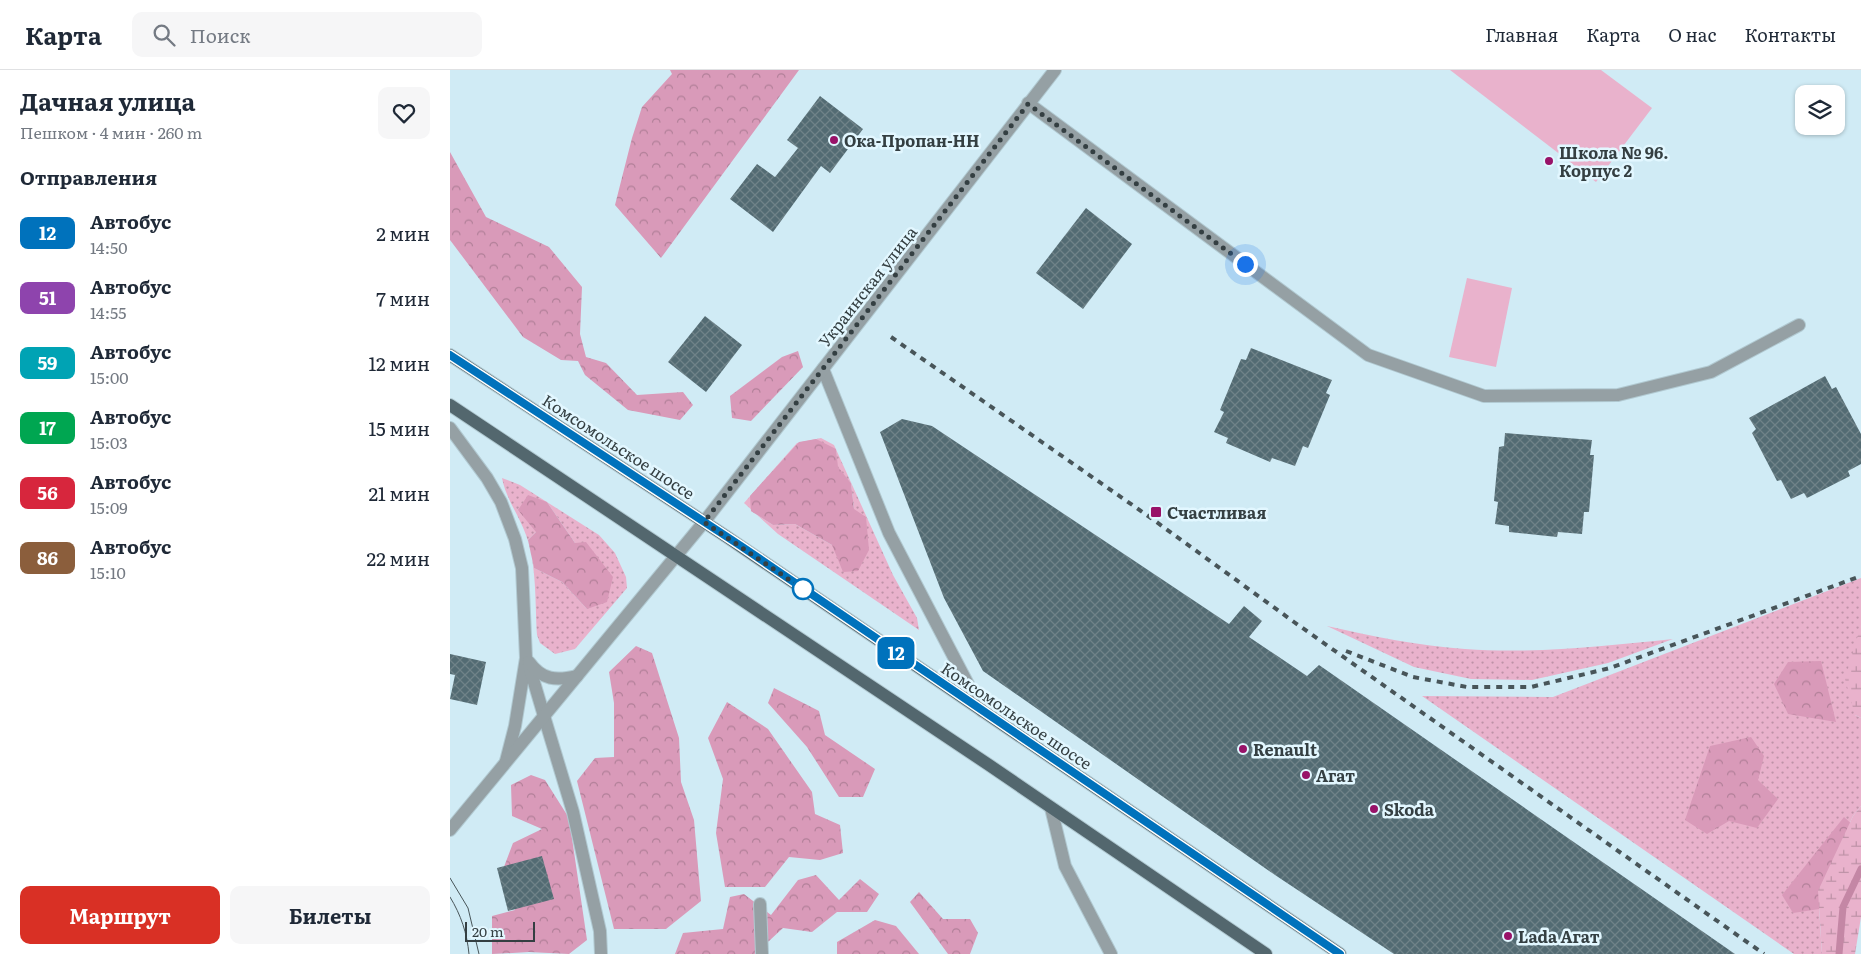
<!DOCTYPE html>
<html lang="ru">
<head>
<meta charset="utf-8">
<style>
  :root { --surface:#fff; --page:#f6f6f7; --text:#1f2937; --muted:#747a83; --line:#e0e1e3; --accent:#d93025 }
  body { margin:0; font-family:Literata,serif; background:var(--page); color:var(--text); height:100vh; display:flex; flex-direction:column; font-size:19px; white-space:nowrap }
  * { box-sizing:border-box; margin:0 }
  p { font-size:16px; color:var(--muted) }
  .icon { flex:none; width:28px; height:28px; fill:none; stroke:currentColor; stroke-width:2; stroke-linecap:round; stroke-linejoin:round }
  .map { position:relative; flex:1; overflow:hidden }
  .sheet { display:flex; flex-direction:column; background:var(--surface); width:450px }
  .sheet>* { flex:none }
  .badge { padding:0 10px; border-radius:8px; font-size:18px; line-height:32px }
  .buttons { position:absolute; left:1345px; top:15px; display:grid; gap:10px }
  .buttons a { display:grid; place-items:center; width:50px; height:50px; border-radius:10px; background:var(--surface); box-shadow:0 1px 4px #0004; font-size:25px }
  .scale { position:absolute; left:15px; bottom:12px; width:70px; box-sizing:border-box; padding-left:5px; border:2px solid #343f42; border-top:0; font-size:14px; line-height:18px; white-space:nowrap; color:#343f42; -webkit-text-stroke:4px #e2f7ff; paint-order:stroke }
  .you { position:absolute; width:25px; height:25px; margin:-12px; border:4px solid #fff; border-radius:50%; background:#1a73e8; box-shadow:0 0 0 8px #1a73e833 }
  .map>.badge { position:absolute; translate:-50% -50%; box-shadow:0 0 0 2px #fff }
  h2 { padding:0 20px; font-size:19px; line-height:45px }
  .round { display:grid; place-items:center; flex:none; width:52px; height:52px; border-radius:10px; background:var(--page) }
  .overview { display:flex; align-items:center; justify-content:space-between; height:85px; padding:0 20px }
  h1 { font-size:24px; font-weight:700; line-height:38px }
  .cta { display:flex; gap:10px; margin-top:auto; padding:10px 20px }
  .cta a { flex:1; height:58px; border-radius:10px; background:var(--accent); color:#fff; font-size:20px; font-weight:700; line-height:58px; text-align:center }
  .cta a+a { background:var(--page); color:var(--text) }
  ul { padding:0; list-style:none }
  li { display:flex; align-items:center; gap:15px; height:65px; padding:0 20px }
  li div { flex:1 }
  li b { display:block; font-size:19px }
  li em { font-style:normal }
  li .badge { min-width:55px; font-weight:700; text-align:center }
  header { display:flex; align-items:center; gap:30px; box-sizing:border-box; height:70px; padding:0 25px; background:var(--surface); border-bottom:1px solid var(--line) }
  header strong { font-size:24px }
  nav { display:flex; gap:28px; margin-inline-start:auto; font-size:18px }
  .search { width:350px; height:45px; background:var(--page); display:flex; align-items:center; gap:12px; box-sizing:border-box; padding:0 18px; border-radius:10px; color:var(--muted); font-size:19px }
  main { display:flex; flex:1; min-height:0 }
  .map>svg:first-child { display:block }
  .grass { fill:url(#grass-dots); fill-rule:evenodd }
  .forest { fill:url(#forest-crowns) }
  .wetland { fill:url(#wetland-marsh) }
  .garden { fill:#e9b2cc }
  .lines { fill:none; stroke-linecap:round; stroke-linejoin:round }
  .stream { stroke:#c487a5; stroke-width:7 }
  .building { fill:url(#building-cross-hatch) }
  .minor-casing { stroke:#b1c9d1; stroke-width:14 }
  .tertiary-casing { stroke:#b1c9d1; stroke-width:14 }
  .primary-casing { stroke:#b1c9d1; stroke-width:14 }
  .minor { stroke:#95a0a4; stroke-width:12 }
  .tertiary { stroke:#95a0a4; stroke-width:12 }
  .primary { stroke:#53676e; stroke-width:12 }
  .tram { stroke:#485559; stroke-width:1 }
  .rail { stroke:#485559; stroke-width:4; stroke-dasharray:6 6; stroke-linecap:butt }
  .line-casing { stroke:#fff; stroke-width:11 }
  .line { stroke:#0072bc; stroke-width:8 }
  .walk { stroke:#343f42; stroke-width:5; stroke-dasharray:0 9 }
  .poi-dot { fill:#981268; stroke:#e2f7ff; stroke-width:2 }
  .stop-dot { fill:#fff; stroke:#0072bc; stroke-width:2.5 }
  .labels { text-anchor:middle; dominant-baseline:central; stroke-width:5; stroke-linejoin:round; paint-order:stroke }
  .poi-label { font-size:16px; font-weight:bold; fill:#343f42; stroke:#e2f7ff; text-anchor:start }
  .street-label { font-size:16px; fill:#343f42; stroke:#e2f7ff }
</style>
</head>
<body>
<header>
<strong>Карта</strong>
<div class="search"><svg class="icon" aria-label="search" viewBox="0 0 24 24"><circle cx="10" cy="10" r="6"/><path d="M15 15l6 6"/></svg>Поиск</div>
<nav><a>Главная</a><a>Карта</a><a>О нас</a><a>Контакты</a></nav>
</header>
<main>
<section class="sheet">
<div class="overview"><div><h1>Дачная улица</h1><p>Пешком · 4 мин · 260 m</p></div><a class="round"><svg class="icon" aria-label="heart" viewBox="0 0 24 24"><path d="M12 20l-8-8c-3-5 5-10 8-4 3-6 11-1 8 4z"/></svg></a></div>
<h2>Отправления</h2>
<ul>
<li><span class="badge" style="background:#0072bc;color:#fff">12</span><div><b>Автобус</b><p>14:50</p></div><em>2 мин</em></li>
<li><span class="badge" style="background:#8e44ad;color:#fff">51</span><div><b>Автобус</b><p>14:55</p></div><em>7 мин</em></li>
<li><span class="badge" style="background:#00a3b4;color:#fff">59</span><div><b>Автобус</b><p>15:00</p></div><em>12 мин</em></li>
<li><span class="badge" style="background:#00a651;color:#fff">17</span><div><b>Автобус</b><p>15:03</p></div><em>15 мин</em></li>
<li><span class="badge" style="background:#d7263d;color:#fff">56</span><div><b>Автобус</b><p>15:09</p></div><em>21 мин</em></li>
<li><span class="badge" style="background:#8b5e3c;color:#fff">86</span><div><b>Автобус</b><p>15:10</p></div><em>22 мин</em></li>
</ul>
<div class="cta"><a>Маршрут</a><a>Билеты</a></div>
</section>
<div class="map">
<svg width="1411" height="884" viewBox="0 0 1411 884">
  <defs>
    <pattern id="grass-dots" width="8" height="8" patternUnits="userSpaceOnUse" patternTransform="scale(1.25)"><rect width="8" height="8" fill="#e9b2cc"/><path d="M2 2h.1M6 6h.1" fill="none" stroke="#be92a7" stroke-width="1.8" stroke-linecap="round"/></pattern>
    <pattern id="forest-crowns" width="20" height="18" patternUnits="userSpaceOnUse" patternTransform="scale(1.25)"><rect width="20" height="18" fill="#d99ab9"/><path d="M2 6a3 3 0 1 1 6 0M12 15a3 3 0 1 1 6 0" fill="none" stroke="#b17f98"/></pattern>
    <pattern id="wetland-marsh" width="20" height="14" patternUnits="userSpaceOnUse" patternTransform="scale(1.25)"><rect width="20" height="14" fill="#e9b2cc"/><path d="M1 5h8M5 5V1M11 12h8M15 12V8" fill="none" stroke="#be92a7"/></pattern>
    <pattern id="building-cross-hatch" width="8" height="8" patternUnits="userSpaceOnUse" patternTransform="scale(1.25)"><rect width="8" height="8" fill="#536b73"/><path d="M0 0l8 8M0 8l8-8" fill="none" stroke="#6f8288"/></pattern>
  </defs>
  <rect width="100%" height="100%" fill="#d0ebf5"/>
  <g class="grass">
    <path d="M371,368L384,375L443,505L467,548L469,560L328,464L294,433L347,373ZM386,379L387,397L401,413L404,439L382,475L345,454L323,455L301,441V426L334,389Z"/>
    <path d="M52,408L70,415L149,465L165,483L176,507L177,518L125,579L105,584L90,573L87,565C85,532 87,496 76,465C69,445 56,429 52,408ZM97,432L125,473L137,539L112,512L84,498L78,470L86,462Z"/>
    <polygon points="1411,508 1411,555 1405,645 1411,648 1411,736 1403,746 1368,821 1372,884 1344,884 972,626 1103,627"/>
    <path d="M877,556C922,566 969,576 1015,579C1085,584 1155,576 1223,569L1158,593L1082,610L1021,609L964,597Z"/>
  </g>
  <g class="forest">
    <polygon points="220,0 349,0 211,188 165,135 182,68 192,37 222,4"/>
    <polygon points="0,82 36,147 99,177 132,217 130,264 136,287 156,293 187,325 233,322 243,335 230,350 178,340 135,305 128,291 111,290 73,267 0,170"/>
    <polygon points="348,281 353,297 301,351 282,348 280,326 332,287"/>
    <polygon points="366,369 386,379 388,397 401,413 404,439 416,447 419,480 408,501 393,502 382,475 345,454 323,455 301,441 300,426 349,372"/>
    <polygon points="78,425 97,432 125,473 136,472 163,507 157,532 137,539 112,512 84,498 78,470 86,462 68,440"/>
    <polygon points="186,576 202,583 229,668 231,712 244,750 251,831 216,859 164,859 127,711 145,688 164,687 164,633 159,602"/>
    <polygon points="1371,591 1386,652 1338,644 1324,614 1338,592"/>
    <polygon points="324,618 369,641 375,665 425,699 413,727 389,727 357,677 318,633"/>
    <polygon points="277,632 318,659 362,722 365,744 390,755 393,783 370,790 339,787 315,817 275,817 266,763 273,709 258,668"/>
    <polygon points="1301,667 1314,686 1308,710 1328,729 1307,758 1279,751 1257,764 1235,750 1260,676"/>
    <polygon points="81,705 95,710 119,748 137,870 119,884 79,882 42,884 42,846 65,840 52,802 63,773 92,759 62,746 61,715"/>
    <polygon points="1394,747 1406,758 1376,838 1343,843 1332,825"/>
    <polygon points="366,805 389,830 410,809 429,824 417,842 387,842 362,862 333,858 305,884 225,884 233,863 273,859 280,827 294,824 321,845 348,810"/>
    <polygon points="469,822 493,849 520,849 528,863 520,884 498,884 460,832"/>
    <polygon points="425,850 446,856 469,884 387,884 387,872"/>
  </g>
  <g class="wetland">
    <polygon points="1411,555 1411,648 1405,645 1395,609"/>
    <polygon points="1411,736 1411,847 1405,884 1372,884 1368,821 1403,746"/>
  </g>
  <g class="garden">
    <polygon points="1000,0 1151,0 1202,38 1146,112"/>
    <polygon points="1017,208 1062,218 1046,297 999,287"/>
  </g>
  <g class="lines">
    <polyline class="stream" points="1389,884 1393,837 1411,799"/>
  </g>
  <g class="building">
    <polygon points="370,26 413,59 380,103 371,96 323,162 280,129 307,94 325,107 348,78 337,70"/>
    <polygon points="636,138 682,174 633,239 586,203"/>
    <polygon points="255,246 292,275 256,322 218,292"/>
    <polygon points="801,278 882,310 876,323 880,325 858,378 853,376 845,396 822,388 820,392 776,373 778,368 764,362 774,342 770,340 791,289 796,290"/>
    <polygon points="1375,306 1382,319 1386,317 1411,364 1411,394 1398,401 1400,406 1357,428 1354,423 1341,429 1331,410 1327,411 1302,363 1306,359 1299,348"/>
    <polygon points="452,349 482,356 779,554 794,536 812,551 799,567 857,606 869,595 1285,884 944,884 825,805 533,601 494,528 430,362"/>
    <polygon points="1055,363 1142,370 1140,385 1144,385 1139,442 1134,442 1132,464 1108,462 1107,467 1059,462 1059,456 1045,454 1048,432 1044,431 1049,377 1054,376"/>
    <polygon points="0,584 36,592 27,635 0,629 5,605 0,604"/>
    <polygon points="92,786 104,829 58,841 47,798"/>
  </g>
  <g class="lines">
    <defs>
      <g id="minor">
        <polyline points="578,33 918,285 1034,326 1168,325 1261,302 1349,255"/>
        <polyline points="94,646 123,742 150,861 151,884"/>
        <polyline points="601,738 615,796 661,884"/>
        <polyline points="310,834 312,884"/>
      </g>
      <g id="tertiary">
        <polyline points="373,299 439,463 532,641"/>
        <polyline points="0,358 37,408 51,432 65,469 72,498 76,588 65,656 56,691"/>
        <polyline points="78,592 94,646"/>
        <path d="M79,592C92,610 106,611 127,606"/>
        <polyline points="0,760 254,452 605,0"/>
      </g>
      <g id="primary">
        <polyline points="0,285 277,467 890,884"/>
        <polyline points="0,335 539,695 816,884"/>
      </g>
    </defs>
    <use href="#minor" class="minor-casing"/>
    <use href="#tertiary" class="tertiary-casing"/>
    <use href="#primary" class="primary-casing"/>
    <use href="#minor" class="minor"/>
    <use href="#tertiary" class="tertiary"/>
    <use href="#primary" class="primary"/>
    <g class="tram">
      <polyline points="0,808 18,838 29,884"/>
      <path d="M0,827C11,845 17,863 19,884"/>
    </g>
    <g class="rail">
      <polyline points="441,267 701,448 844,552 1314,884"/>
      <polyline points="896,581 963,607 1017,617 1081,617 1160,598 1411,506"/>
    </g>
  </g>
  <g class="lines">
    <defs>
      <polyline id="line" points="0,285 291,476 890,884"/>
    </defs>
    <use href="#line" class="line-casing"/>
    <use href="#line" class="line"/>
    <polyline class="walk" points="353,519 254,452 578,34 795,194"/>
  </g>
  <g class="poi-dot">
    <circle cx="384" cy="70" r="5"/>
    <circle cx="1099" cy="91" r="5"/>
    <rect x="700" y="436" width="12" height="12" rx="2.5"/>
    <circle cx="793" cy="679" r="5"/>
    <circle cx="856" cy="705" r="5"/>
    <circle cx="924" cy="739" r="5"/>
    <circle cx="1058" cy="866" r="5"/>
  </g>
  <circle class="stop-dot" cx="353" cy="519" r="10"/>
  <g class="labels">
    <g class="poi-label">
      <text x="394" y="70">Ока-Пропан-НН</text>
      <text x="1109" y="82">Школа № 96.<tspan x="1109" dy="18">Корпус 2</tspan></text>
      <text x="717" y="442">Счастливая</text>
      <text x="803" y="679">Renault</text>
      <text x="866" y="705">Агат</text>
      <text x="934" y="739">Skoda</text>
      <text x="1068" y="866">Lada Агат</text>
    </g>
    <g class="street-label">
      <text transform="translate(417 216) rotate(-52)">Украинская улица</text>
      <text transform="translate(169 376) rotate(33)">Комсомольское шоссе</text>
      <text transform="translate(567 645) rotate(34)">Комсомольское шоссе</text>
    </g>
  </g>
</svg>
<div class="buttons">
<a><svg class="icon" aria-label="layers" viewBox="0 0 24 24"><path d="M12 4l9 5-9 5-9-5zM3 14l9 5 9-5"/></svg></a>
</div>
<div class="scale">20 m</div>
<div class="you" style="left:795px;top:194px"></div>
<b class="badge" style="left:446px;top:583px;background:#0072bc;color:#fff">12</b>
</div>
</main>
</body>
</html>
